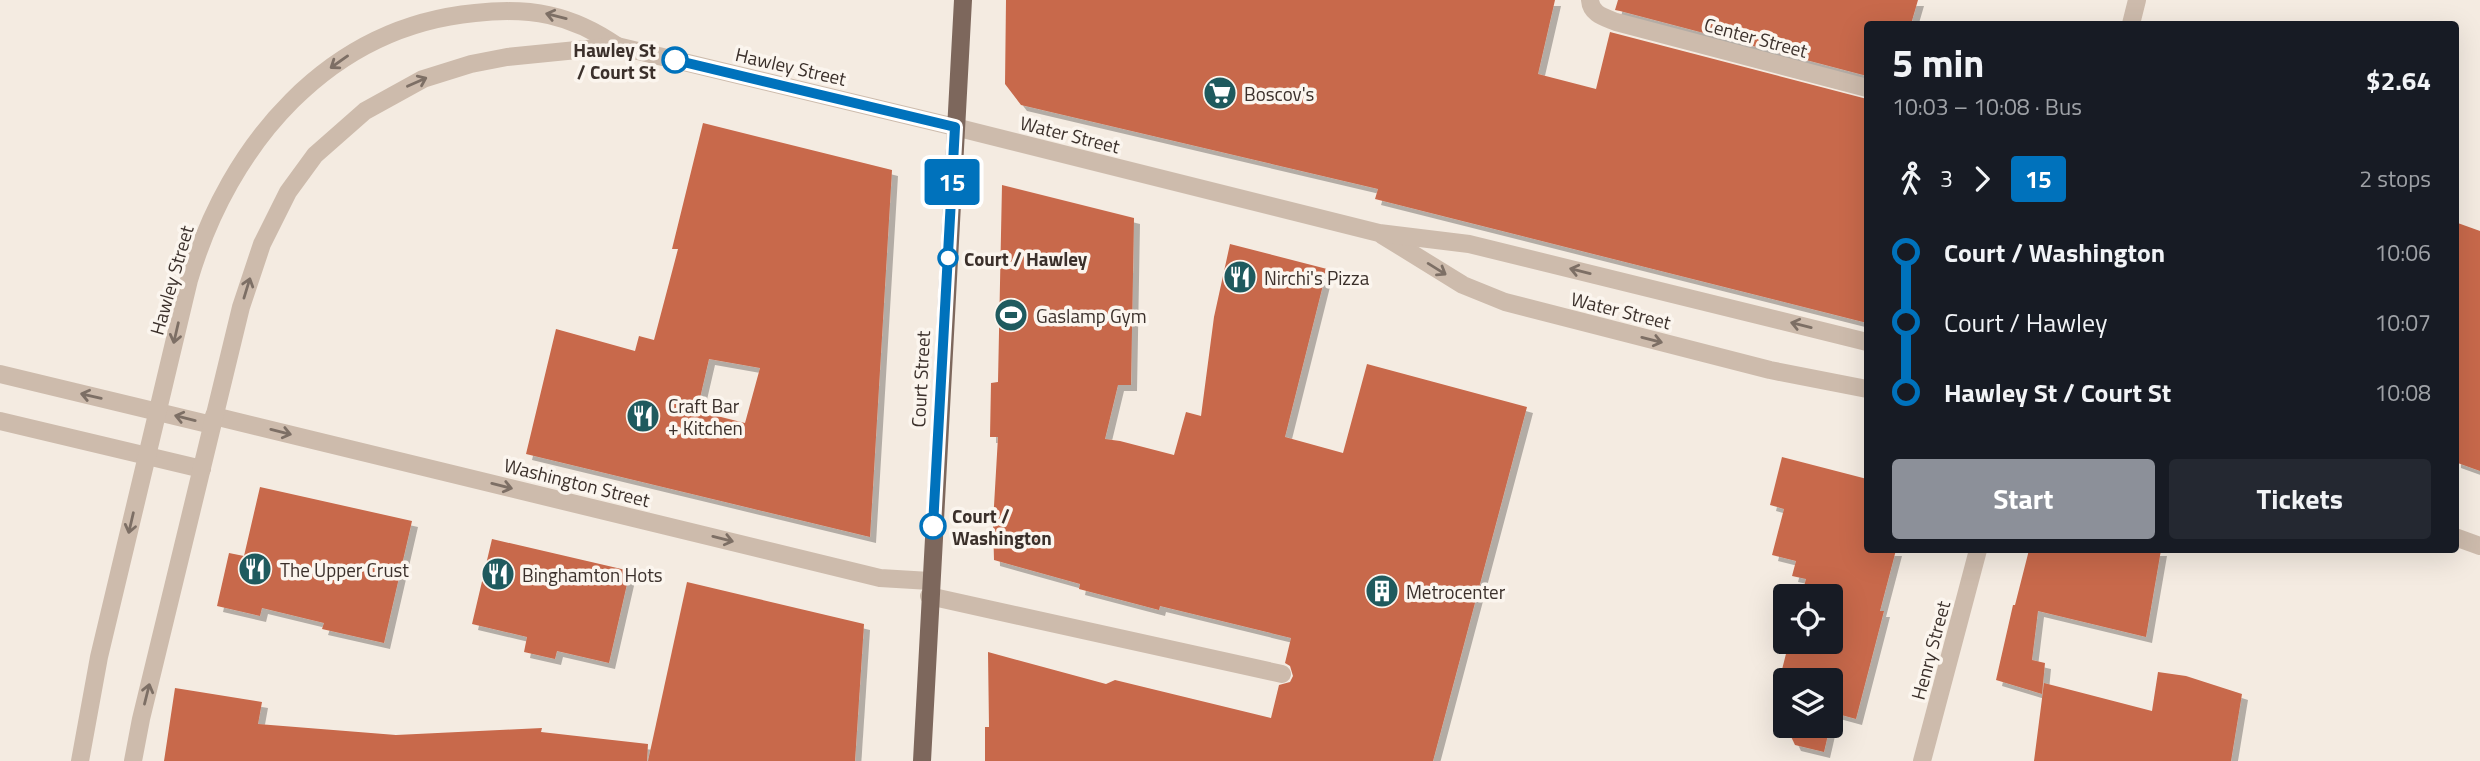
<!DOCTYPE html>
<html lang="en">
<head>
<meta charset="utf-8">
<style>
  :root { --surface:#171b24; --page:#242831; --text:#f1f3f6; --muted:#9ea1a6; --accent:#8c9099 }
  body { margin:0; font-family:"Titillium Web",sans-serif; background:var(--page); color:var(--text); height:100vh; display:flex; flex-direction:column; font-size:26px; white-space:nowrap }
  * { box-sizing:border-box; margin:0 }
  p { font-size:23px; color:var(--muted) }
  .icon { flex:none; width:38px; height:38px; fill:none; stroke:currentColor; stroke-width:2; stroke-linecap:round; stroke-linejoin:round }
  .map { position:relative; flex:1; overflow:hidden }
  .details { position:absolute; left:1864px; top:21px; width:595px; height:532px; display:flex; flex-direction:column; background:var(--surface); border-radius:7px; box-shadow:0 7px 28px #0002 }
  .details>* { flex:none }
  .badge { padding:0 14px; border-radius:5px; font-size:24px; line-height:46px }
  .buttons { position:absolute; left:1773px; top:584px; display:grid; gap:14px }
  .buttons a { display:grid; place-items:center; width:70px; height:70px; border-radius:7px; background:var(--surface); box-shadow:0 7px 28px #0002; font-size:35px }
  .map>.badge { position:absolute; translate:-50% -50%; box-shadow:0 0 0 4px #fff }
  .legs { display:flex; align-items:center; gap:10px; height:77px; padding:0 28px; font-size:23px }
  .legs p { margin-inline-start:auto }
  .headline { display:flex; align-items:center; justify-content:space-between; height:119px; padding:0 28px }
  h1 { font-size:38px; font-weight:700; line-height:52px }
  .action { display:flex; gap:14px; margin-top:auto; padding:14px 28px }
  .action a { flex:1; height:80px; border-radius:7px; background:var(--accent); color:#fff; font-size:28px; font-weight:700; line-height:80px; text-align:center }
  .action a+a { background:var(--page); color:var(--text) }
  ul { padding:0 28px; list-style:none }
  li { display:flex; align-items:center; gap:24px; height:70px; font-size:26px }
  li i { display:grid; place-items:center; width:10px; height:100%; margin:0 9px; background:currentColor }
  li i::after { content:''; width:18px; height:18px; margin:-9px; border:5px solid; border-radius:50%; background:var(--surface) }
  li p { margin-inline-start:auto }
  li:first-child i { background:linear-gradient(#0000 50%,currentColor 0) }
  li:last-child i { background:linear-gradient(currentColor 50%,#0000 0) }
  .map>svg:first-child { display:block }
  .building { fill:#c8694b; fill-rule:evenodd; filter:url(#shadow) }
  .lines { fill:none; stroke-linecap:round; stroke-linejoin:round }
  .street { stroke:#cdbbac; stroke-width:18 }
  .primary { stroke:#7d675c; stroke-width:18 }
  .oneway { stroke:#7d6f65 }
  .line-1-casing { stroke:#fff; stroke-width:16 }
  .line-1 { stroke:#0072bc; stroke-width:10 }
  .stop-1-dot { fill:#fff; stroke:#0072bc; stroke-width:3.5 }
  .labels { text-anchor:middle; dominant-baseline:central; stroke-width:7; stroke-linejoin:round; paint-order:stroke }
  .street-label { font-size:19px; fill:#3b302b; stroke:#fbf5ee }
  .stop-label { font-size:19px; font-weight:bold; fill:#3b302b; stroke:#fbf5ee; text-anchor:start }
  .poi-label { font-size:19px; fill:#3b302b; stroke:#fbf5ee; text-anchor:start }
</style>
</head>
<body>
<div class="map">
<svg width="2480" height="761" viewBox="0 0 2480 761">
  <defs>
    <filter id="shadow"><feDropShadow dx="6" dy="6" stdDeviation="0" flood-color="#0004"/></filter>
  </defs>
  <rect width="100%" height="100%" fill="#f4ebe1"/>
  <g class="building">
    <polygon points="1006,0 1555,0 1538,74 1596,89 1610,32 1867,99 1867,323 1375,199 1378,189 1021,105 1005,84"/>
    <polygon points="1618,0 1918,0 1911,24 1867,24 1867,76 1620,11 1615,10"/>
    <path d="M703,123L892,170L870,537L526,454L556,329L635,351L639,336L654,340L678,249H672ZM709,359L760,368L745,423L697,411Z"/>
    <polygon points="1002,185 1134,218 1131,385 1118,385 1105,439 1120,441 1174,455 1186,412 1201,416 1214,317 1230,244 1327,269 1285,437 1343,453 1367,364 1527,407 1433,761 985,761 985,727 989,727 988,652 1106,684 1115,680 1271,718 1279,685 1290,682 1293,676 1290,666 1285,663 1291,638 1160,606 1159,610 1079,589 1080,584 994,560 993,523 998,437 990,437 991,383 998,382"/>
    <polygon points="2455,222 2480,231 2480,471 2455,462"/>
    <polygon points="1782,457 1867,479 1867,550 1896,550 1880,611 1884,611 1856,719 1834,713 1830,726 1830,681 1785,681 1785,703 1774,701 1789,642 1830,642 1830,597 1801,597 1806,579 1792,576 1796,561 1772,555 1784,509 1770,505"/>
    <polygon points="260,487 412,521 384,643 322,629 324,623 262,608 260,616 217,606 229,553 244,556"/>
    <polygon points="492,539 630,571 609,663 557,651 555,659 524,652 527,637 472,624"/>
    <polygon points="2029,550 2161,550 2146,637 2038,611 2032,660 2045,663 2042,694 1996,680 2013,605 2015,605"/>
    <polygon points="687,582 864,624 855,761 648,761"/>
    <polygon points="2158,672 2186,676 2242,694 2231,761 2034,761 2044,683 2152,711"/>
    <polygon points="175,688 262,702 258,724 396,735 542,728 541,732 648,744 647,761 164,761"/>
    <polygon points="1786,726 1830,726 1824,752 1795,745"/>
  </g>
  <g class="lines">
    <g class="street">
      <path d="M1590,0C1591,14 1604,17 1616,22L1867,88"/>
      <polyline points="2131,24 2137,0"/>
      <polyline points="1382,235 1463,285 1505,302 1770,370 1867,389"/>
      <polyline points="0,374 212,425"/>
      <polyline points="214,416 880,578 930,581"/>
      <polyline points="0,421 202,469"/>
      <polyline points="2455,537 2480,546"/>
      <polyline points="929,596 1282,674"/>
      <path d="M80,761L99,657L189,280C229,144 328,27 475,13C530,7 571,14 617,46"/>
      <polyline points="133,761 141,719 241,307 262,244 288,192 315,155 365,111 423,79 471,64 507,57 617,46 955,127 1379,233 1469,244 1867,342"/>
      <polyline points="1922,761 1978,550"/>
    </g>
    <polyline class="primary" points="922,761 963,0"/>
  </g>
  <defs><path id="oneway-shaft" d="M-6 0H5M1.5-3L5.5 0L1.5 3" fill="none" stroke-width="1.6" stroke-linecap="round" stroke-linejoin="round" transform="scale(1.75)"/></defs>
  <g class="oneway">
    <use href="#oneway-shaft" transform="translate(556 16) rotate(-166)"/>
    <use href="#oneway-shaft" transform="translate(339 62) rotate(145)"/>
    <use href="#oneway-shaft" transform="translate(417 82) rotate(-24)"/>
    <use href="#oneway-shaft" transform="translate(1437 269) rotate(32)"/>
    <use href="#oneway-shaft" transform="translate(1580 271) rotate(-166)"/>
    <use href="#oneway-shaft" transform="translate(247 288) rotate(-73)"/>
    <use href="#oneway-shaft" transform="translate(1801 325) rotate(-166)"/>
    <use href="#oneway-shaft" transform="translate(176 333) rotate(103)"/>
    <use href="#oneway-shaft" transform="translate(1652 340) rotate(14)"/>
    <use href="#oneway-shaft" transform="translate(91 396) rotate(-167)"/>
    <use href="#oneway-shaft" transform="translate(185 418) rotate(-166)"/>
    <use href="#oneway-shaft" transform="translate(281 432) rotate(14)"/>
    <use href="#oneway-shaft" transform="translate(502 486) rotate(14)"/>
    <use href="#oneway-shaft" transform="translate(131 523) rotate(103)"/>
    <use href="#oneway-shaft" transform="translate(723 539) rotate(14)"/>
    <use href="#oneway-shaft" transform="translate(147 694) rotate(-76)"/>
  </g>
  <g class="lines">
    <defs>
      <polyline id="line-1" points="675,60 955,127 933,526"/>
    </defs>
    <use href="#line-1" class="line-1-casing"/>
    <use href="#line-1" class="line-1"/>
  </g>
  <defs>
    <symbol id="supermarket-disc" viewBox="-11 -11 22 22"><circle r="9.5" fill="#1f5a5e" stroke="#fbf5ee"/><path d="M-6-5.5h2.5l.6 2H6L4.5 2H-2.5L-4.4-4H-6ZM-1.5 3.2a1.3 1.3 0 1 0 .1 0ZM3 3.2a1.3 1.3 0 1 0 .1 0Z" fill="#fff"/></symbol>
    <symbol id="restaurant-disc" viewBox="-11 -11 22 22"><circle r="9.5" fill="#1f5a5e" stroke="#fbf5ee"/><path d="M-5-6h1v4h1v-4h1v4h1v-4h1v5L-1.5 .5V6h-2V.5L-5-1ZM5-6V6H3V1.5H1.5Q1.5-4 5-6Z" fill="#fff"/></symbol>
    <symbol id="stadium-disc" viewBox="-11 -11 22 22"><circle r="9.5" fill="#1f5a5e" stroke="#fbf5ee"/><path d="M0-5a6.5 5 0 1 0 0 10a6.5 5 0 1 0 0-10ZM-3.5-1.8h7v3.6h-7Z" fill="#fff"/></symbol>
    <symbol id="building-disc" viewBox="-11 -11 22 22"><circle r="9.5" fill="#1f5a5e" stroke="#fbf5ee"/><path d="M-4-6H4V6H1V3H-1V6H-4ZM-2.5-4.3h1.7v1.8h-1.7ZM.8-4.3h1.7v1.8H.8ZM-2.5-1h1.7V.8h-1.7ZM.8-1h1.7V.8H.8Z" fill="#fff"/></symbol>
  </defs>
  <g fill-rule="evenodd">
    <use href="#supermarket-disc" x="1201" y="74" width="38" height="38"/>
    <use href="#restaurant-disc" x="1221" y="258" width="38" height="38"/>
    <use href="#stadium-disc" x="992" y="296" width="38" height="38"/>
    <use href="#restaurant-disc" x="624" y="397" width="38" height="38"/>
    <use href="#restaurant-disc" x="236" y="550" width="38" height="38"/>
    <use href="#restaurant-disc" x="479" y="555" width="38" height="38"/>
    <use href="#building-disc" x="1363" y="572" width="38" height="38"/>
  </g>
  <g class="stop-1-dot">
    <circle cx="675" cy="60" r="12"/>
    <circle cx="948" cy="258" r="9"/>
    <circle cx="933" cy="526" r="12"/>
  </g>
  <g class="labels">
    <g class="street-label">
      <text transform="translate(1756 37) rotate(15)">Center Street</text>
      <text transform="translate(791 66) rotate(13)">Hawley Street</text>
      <text transform="translate(1070 134) rotate(14)">Water Street</text>
      <text transform="translate(171 280) rotate(-74)">Hawley Street</text>
      <text transform="translate(1621 310) rotate(14)">Water Street</text>
      <text transform="translate(920 379) rotate(-87)">Court Street</text>
      <text transform="translate(577 482) rotate(14)">Washington Street</text>
      <text transform="translate(1930 650) rotate(-75)">Henry Street</text>
    </g>
    <g class="stop-label">
      <text x="656" y="49" text-anchor="end">Hawley St<tspan x="656" dy="22">/ Court St</tspan></text>
      <text x="964" y="258">Court / Hawley</text>
      <text x="952" y="515">Court /<tspan x="952" dy="22">Washington</tspan></text>
    </g>
    <g class="poi-label">
      <text x="1244" y="93">Boscov's</text>
      <text x="1264" y="277">Nirchi's Pizza</text>
      <text x="1036" y="315">Gaslamp Gym</text>
      <text x="668" y="405">Craft Bar<tspan x="668" dy="22">+ Kitchen</tspan></text>
      <text x="280" y="569">The Upper Crust</text>
      <text x="522" y="574">Binghamton Hots</text>
      <text x="1406" y="591">Metrocenter</text>
    </g>
  </g>
</svg>
<div class="buttons">
<a><svg class="icon" aria-label="locate" viewBox="0 0 24 24"><circle cx="12" cy="12" r="6"/><path d="M12 2v4M12 18v4M2 12h4M18 12h4"/></svg></a>
<a><svg class="icon" aria-label="layers" viewBox="0 0 24 24"><path d="M12 4l9 5-9 5-9-5zM3 14l9 5 9-5"/></svg></a>
</div>
<b class="badge" style="left:952px;top:182px;background:#0072bc;color:#fff">15</b>
<section class="details">
<div class="headline"><div><h1>5 min</h1><p>10:03 – 10:08 · Bus</p></div><b>$2.64</b></div>
<div class="legs"><svg class="icon" aria-label="walk" viewBox="0 0 24 24"><circle cx="13" cy="4" r="2"/><path d="M13 8l-2 6 4 7M11 14l-3 7M7 12l3-4h3l4 4"/></svg>3<svg class="icon" aria-label="forward" viewBox="0 0 24 24"><path d="M9 5l7 7-7 7"/></svg><b class="badge" style="background:#0072bc;color:#fff">15</b><p>2 stops</p></div>
<ul>
<li><i style="color:#0072bc"></i><b>Court / Washington</b><p>10:06</p></li>
<li><i style="color:#0072bc"></i><span>Court / Hawley</span><p>10:07</p></li>
<li><i style="color:#0072bc"></i><b>Hawley St / Court St</b><p>10:08</p></li>
</ul>
<div class="action"><a>Start</a><a>Tickets</a></div>
</section>
</div>
</body>
</html>
